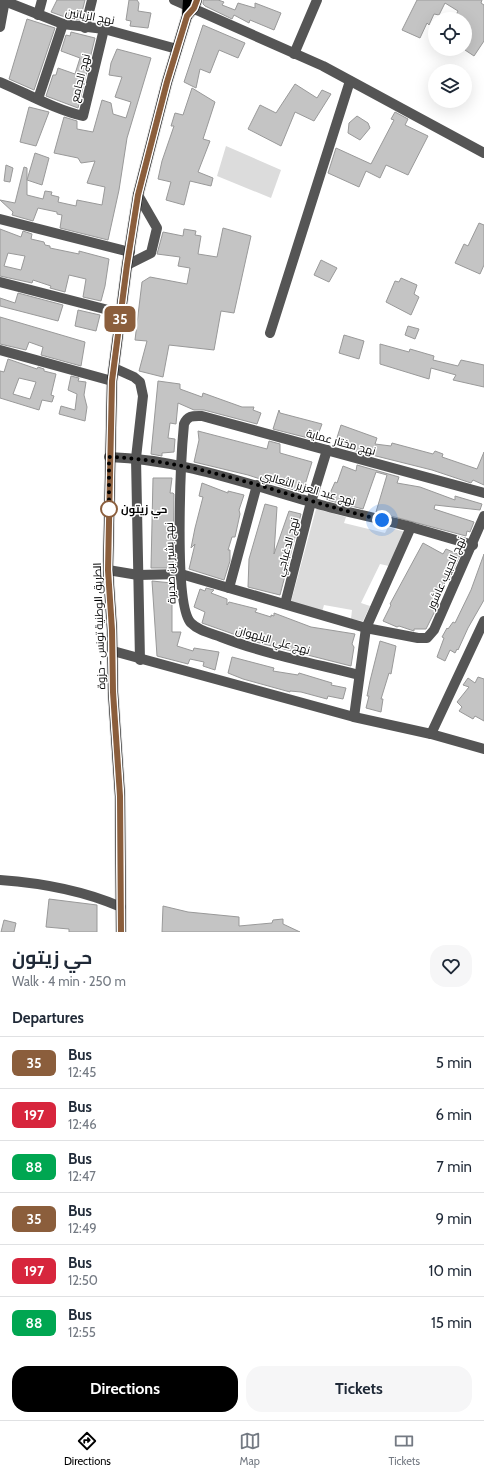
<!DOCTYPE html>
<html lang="en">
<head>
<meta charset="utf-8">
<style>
  :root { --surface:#fff; --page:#f6f6f7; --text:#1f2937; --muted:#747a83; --line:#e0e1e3; --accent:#000 }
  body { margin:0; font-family:Cabin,Cairo,sans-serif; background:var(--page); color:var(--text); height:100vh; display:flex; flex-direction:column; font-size:15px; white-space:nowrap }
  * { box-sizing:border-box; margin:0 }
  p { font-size:13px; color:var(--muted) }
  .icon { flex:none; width:22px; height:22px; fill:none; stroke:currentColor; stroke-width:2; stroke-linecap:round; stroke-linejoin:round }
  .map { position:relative; height:932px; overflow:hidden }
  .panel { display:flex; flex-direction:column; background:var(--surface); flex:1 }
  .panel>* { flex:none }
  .badge { padding:0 8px; border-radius:6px; font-size:14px; line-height:26px }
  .buttons { position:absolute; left:428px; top:12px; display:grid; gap:8px }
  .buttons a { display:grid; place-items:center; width:44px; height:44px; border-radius:50%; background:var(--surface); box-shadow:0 4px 16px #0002; font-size:20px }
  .you { position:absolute; width:20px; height:20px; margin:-10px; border:3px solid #fff; border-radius:50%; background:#1a73e8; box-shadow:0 0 0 6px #1a73e833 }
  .map>.badge { position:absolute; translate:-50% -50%; box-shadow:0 0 0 2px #fff }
  h2 { padding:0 12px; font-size:15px; line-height:36px }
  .round { display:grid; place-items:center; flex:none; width:42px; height:42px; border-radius:16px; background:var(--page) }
  .summary { display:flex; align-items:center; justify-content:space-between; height:68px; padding:0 12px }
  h1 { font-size:19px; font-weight:700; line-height:30px }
  .primary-button { display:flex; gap:8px; margin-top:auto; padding:8px 12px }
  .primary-button a { flex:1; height:46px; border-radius:16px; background:var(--accent); color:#fff; font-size:16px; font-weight:700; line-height:46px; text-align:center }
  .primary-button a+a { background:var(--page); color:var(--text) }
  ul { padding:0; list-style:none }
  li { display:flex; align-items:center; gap:12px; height:52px; padding:0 12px; border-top:1px solid var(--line) }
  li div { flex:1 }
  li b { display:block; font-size:15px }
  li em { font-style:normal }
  li .badge { min-width:44px; font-weight:700; text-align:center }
  .tab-bar { display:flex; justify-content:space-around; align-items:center; height:56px; border-top:1px solid var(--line); background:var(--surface); font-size:11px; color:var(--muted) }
  .tab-bar a { display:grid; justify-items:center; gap:2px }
  .tab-bar .current { color:var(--accent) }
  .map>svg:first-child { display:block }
  .green { fill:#dcdcdc }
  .building { fill:#c4c4c4; stroke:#999; fill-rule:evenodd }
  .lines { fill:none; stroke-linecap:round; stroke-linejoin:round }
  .major-casing { stroke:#dbdbdb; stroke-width:12 }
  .minor { stroke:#555; stroke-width:10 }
  .major { stroke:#000; stroke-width:10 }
  .line-casing { stroke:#fff; stroke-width:9 }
  .line { stroke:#8b5e3c; stroke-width:6 }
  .walk { stroke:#000; stroke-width:4; stroke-dasharray:0 7.2 }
  .stop-dot { fill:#fff; stroke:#8b5e3c; stroke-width:2 }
  .labels { text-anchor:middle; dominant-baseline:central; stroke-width:3; stroke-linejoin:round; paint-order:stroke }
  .street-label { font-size:11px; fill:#000; stroke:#fff }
  .stop-label { font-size:11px; font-weight:bold; fill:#000; stroke:#fff; text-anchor:start }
</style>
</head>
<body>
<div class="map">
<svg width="484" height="932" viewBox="0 0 484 932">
  <rect width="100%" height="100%" fill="#fff"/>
  <g class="green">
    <polygon points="226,146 281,170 271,198 217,176"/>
    <polygon points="316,509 346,517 344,523 385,533 388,527 405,532 389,566 380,564 361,603 370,606 363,621 351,619 352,610 324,605 322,612 291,602"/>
  </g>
  <g class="building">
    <polygon points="57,0 85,0 80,20 62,16 51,12"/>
    <polygon points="129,0 137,0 139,3 138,11 151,13 148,28 130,26 131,21 126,20"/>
    <polygon points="203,0 218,0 224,2 222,5 235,10 238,3 255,8 255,3 281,13 274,30 250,20 249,23 234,15 232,19 205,6 203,4"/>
    <polygon points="417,0 482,0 481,3 484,5 484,41 474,56 465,50 465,19 454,19 458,11 445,3 439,15 434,14 429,25 427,23 420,38 402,30"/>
    <polygon points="27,19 55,28 34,90 9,79"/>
    <polygon points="203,25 245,43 238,58 219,50 210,73 200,69 196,88 184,82"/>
    <polygon points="71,32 95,38 78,108 46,96 53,75 56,75 58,68 75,74 80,58 61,51 66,35 70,36"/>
    <polygon points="117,49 151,58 127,138 119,190 108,240 60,228 62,215 57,214 57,212 38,208 33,221 12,215 13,212 0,200 15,203 24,167 27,168 27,195 43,199 45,191 52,192 51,195 59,197 58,202 76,206 77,200 102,205 105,187 87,183 95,161 81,163 78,158 54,153 64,117 77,121 77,129 93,132 102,100 111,103 113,114 126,118 131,102 115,97 122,77 109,75 111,63"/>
    <polygon points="295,84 317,98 322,90 331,94 314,121 295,112 281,146 248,129 260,105 276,113"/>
    <polygon points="192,88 215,102 203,139 210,141 198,172 213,178 211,186 190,181 184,205 166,200 171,182 158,179 162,161 174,126 171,126 175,113 183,115"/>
    <polygon points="29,107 49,112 36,146 20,142"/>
    <polygon points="395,112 408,119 405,125 428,136 408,175 386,165 380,178 366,171 359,187 328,173 336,148 371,164 394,120 391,119"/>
    <polygon points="357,116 368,123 370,128 360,140 348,133 349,123"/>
    <polygon points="35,153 49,158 42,185 27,180"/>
    <polygon points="6,165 13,168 10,182 4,181"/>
    <polygon points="479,223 484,225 484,265 480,274 455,263 464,244 468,246"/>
    <polygon points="223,228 251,236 234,313 221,311 214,350 169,345 163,377 139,371 147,341 135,340 142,282 150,277 187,284 190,268 178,266 180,257 157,254 163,232 183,236 184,229 196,231 195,235 201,236 198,254 217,257"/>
    <path d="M0,229L21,237L23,231L32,234L31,239L44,242L45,245L50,246V248L79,254V251L109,259L105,286L101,301L83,297L86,279L69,275L65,292L50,288L51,286L33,280L32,283L0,276ZM8,253L25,256L21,270L4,266Z"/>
    <polygon points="321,260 337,268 329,282 314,275"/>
    <polygon points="401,278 417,285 414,294 419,297 411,315 386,302 395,281 399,282"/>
    <polygon points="18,293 63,305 58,321 0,306 0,298 15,303"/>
    <polygon points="78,310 100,315 96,331 75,326"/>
    <polygon points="0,317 85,342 81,366 41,355 43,347 29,342 26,350 0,344"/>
    <polygon points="408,326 419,329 415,339 405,335"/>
    <polygon points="344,335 364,341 359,359 339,353"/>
    <polygon points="380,344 409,352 410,349 434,356 433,360 458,366 461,360 484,365 484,387 453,380 456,375 431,368 429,379 380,364"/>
    <path d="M8,359L37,369L38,367L44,369V371L56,374L51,395L54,396L52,402L42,400L39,410L0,398V371L4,372ZM19,378L36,382L30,399L13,394Z"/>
    <polygon points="71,376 79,378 78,381 86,382 84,395 87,407 85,421 59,414 61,406 75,410 77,394 68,390"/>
    <polygon points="158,381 180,384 180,389 202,397 203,393 242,407 254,407 253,410 261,413 257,424 204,410 194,410 178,403 176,424 170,423 168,438 175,439 174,452 162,453 162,456 151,454"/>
    <polygon points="279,410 280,413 322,424 316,440 273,429"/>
    <polygon points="341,425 377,438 375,444 391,446 392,443 433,454 435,451 443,454 442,457 477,469 484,452 484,485 473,480 471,483 432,470 348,449 335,444"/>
    <polygon points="198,431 267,449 269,441 280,444 280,453 312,462 304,488 301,487 300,492 248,475 194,462 199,440"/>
    <polygon points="357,465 399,477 397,483 420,487 455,500 455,496 482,504 480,510 435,505 434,509 474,522 470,532 467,531 466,536 376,512 387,475 376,472 363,509 327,500 335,482 337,483 343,466 356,471"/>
    <polygon points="153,478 172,478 170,493 173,493 174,494 173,568 151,568"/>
    <polygon points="202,483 228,493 228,491 244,495 239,510 240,514 235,537 232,537 228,550 230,550 230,561 224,580 189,569 195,544 191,548 195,528 203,497 199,496"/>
    <polygon points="265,504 277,507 274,554 289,511 301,514 280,595 248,587 249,559"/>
    <polygon points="423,543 443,554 446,549 460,555 449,579 447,578 441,591 436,606 437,607 426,629 414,629 414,631 399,626 397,627 383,621 391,605 390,604"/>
    <polygon points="484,554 484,600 468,628 458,650 457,649 455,653 450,650 445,661 437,657 444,638 442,637 447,628 448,629 453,622 455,623 471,590"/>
    <polygon points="152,581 172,583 172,632 181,632 177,646 193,651 194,648 219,652 215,670 203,666 204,662 190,659 188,664 157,656"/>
    <polygon points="206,588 214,590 211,593 227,599 227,605 229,602 257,609 255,612 271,617 271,615 274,616 274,613 311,627 355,634 352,644 354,647 351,666 256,642 202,623 205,612 194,607 200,589 205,591"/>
    <polygon points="380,641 396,646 391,674 389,673 381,699 383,699 381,712 366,708 369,696 367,696 370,681"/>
    <polygon points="232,657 274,668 273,671 298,675 299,673 332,683 331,685 346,688 343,699 328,696 327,699 301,692 290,691 290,692 243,679 228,673"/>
    <polygon points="478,677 484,679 484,721 475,716 473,719 459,711 462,707 457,702 469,687 463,685 468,678 475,683"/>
    <polygon points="49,899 97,905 97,932 69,932 69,929 46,927"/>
    <polygon points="163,906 188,912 239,917 239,926 272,923 273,920 283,919 283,924 300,932 162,932"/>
    <polygon points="4,920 16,923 14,932 1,932"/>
  </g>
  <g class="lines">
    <defs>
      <g id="major">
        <polyline points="187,16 194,8 197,0"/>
        <polyline points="121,932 120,796 113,692 112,630 108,570 112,381 127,265 138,195 167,82 187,16 188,0"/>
      </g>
    </defs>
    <use href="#major" class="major-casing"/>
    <g class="minor">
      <polyline points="2,0 63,24 104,29 177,49"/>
      <polyline points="174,0 323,66 484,153"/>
      <polyline points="38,15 42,0"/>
      <polyline points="0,27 5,0"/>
      <polyline points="85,28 92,0"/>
      <polyline points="294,54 317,0"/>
      <path d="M0,82C28,94 54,109 83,116L104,29"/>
      <polyline points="38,99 63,24"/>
      <polyline points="0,219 130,252"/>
      <polyline points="127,265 151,253 157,228 138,195"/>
      <polyline points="0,282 120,313"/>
      <polyline points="270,333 350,81"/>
      <polyline points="0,350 112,381"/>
      <polyline points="114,368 134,377 140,382 143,396 136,458 140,660"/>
      <path d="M109,457C178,459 245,483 311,502C344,512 378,518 411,527C432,533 452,539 473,545"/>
      <polyline points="108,570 138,575 181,574 366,628 418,638 427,638 434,630 484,516"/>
      <polyline points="229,588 257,485"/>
      <polyline points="285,604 311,502 327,450"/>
      <polyline points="113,651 354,717 431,734 484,749"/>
      <path d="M359,675C312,663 265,654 221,637C210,633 199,631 191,623C173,605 181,455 184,424C188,415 193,416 202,416L484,493"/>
      <polyline points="354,717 366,628 411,527"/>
      <polyline points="431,734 484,621"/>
      <path d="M0,880C42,883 82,890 121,907"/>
    </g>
    <use href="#major" class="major"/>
  </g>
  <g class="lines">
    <defs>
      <polyline id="line" points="121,932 120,796 113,692 112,630 108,570 112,381 127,265 138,195 167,82 187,16 194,8 197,0"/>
    </defs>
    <use href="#line" class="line-casing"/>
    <use href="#line" class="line"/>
    <path class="walk" d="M109,509V515V457C201,460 292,499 382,520"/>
  </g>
  <circle class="stop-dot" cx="109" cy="509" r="8"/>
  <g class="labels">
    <g class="street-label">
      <text transform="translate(90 16) rotate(10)">نهج الزياتين</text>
      <text transform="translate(80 78) rotate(-76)">نهج الجامع</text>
      <text transform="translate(341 442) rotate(15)">نهج مختار عماية</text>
      <text transform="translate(308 488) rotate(16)">نهج عبد العزيز الثعالبي</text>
      <text transform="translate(287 547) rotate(-75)">نهج الدغباجي</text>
      <text transform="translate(170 563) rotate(-92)">نهج بشير بن صديرة</text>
      <text transform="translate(446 573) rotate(-66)">نهج الحبيب عاشور</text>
      <text transform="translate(99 626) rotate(-92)">الطريق الوطنية تونس - حزوة</text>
      <text transform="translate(273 640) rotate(16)">نهج علي البلهوان</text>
    </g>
    <g class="stop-label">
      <text x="121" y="509">حي زيتون</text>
    </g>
  </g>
</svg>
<div class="buttons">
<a><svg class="icon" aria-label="locate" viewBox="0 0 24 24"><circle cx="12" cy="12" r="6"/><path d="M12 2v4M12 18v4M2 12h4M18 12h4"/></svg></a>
<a><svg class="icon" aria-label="layers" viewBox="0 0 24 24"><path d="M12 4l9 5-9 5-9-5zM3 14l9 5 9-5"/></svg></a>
</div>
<div class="you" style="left:382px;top:520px"></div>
<b class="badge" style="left:120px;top:319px;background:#8b5e3c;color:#fff">35</b>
</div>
<section class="panel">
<div class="summary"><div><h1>حي زيتون</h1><p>Walk · 4 min · 250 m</p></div><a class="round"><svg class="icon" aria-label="heart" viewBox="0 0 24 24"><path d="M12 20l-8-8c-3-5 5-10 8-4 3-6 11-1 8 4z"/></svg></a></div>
<h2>Departures</h2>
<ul>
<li><span class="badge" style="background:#8b5e3c;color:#fff">35</span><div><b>Bus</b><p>12:45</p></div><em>5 min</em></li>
<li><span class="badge" style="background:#d7263d;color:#fff">197</span><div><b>Bus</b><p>12:46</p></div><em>6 min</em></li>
<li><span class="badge" style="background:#00a651;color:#fff">88</span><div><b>Bus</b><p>12:47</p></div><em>7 min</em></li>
<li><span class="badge" style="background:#8b5e3c;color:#fff">35</span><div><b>Bus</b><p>12:49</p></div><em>9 min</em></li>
<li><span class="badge" style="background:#d7263d;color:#fff">197</span><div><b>Bus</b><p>12:50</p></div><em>10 min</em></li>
<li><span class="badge" style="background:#00a651;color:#fff">88</span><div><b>Bus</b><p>12:55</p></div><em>15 min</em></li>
</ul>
<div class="primary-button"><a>Directions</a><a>Tickets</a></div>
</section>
<nav class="tab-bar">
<a class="current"><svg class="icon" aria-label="directions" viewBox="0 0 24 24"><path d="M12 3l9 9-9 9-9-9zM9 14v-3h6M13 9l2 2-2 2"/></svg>Directions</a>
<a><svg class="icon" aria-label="map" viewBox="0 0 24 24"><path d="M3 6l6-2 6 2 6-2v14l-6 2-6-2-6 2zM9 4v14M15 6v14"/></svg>Map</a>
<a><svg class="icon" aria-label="tickets" viewBox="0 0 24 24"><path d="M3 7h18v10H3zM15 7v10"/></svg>Tickets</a>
</nav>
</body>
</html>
